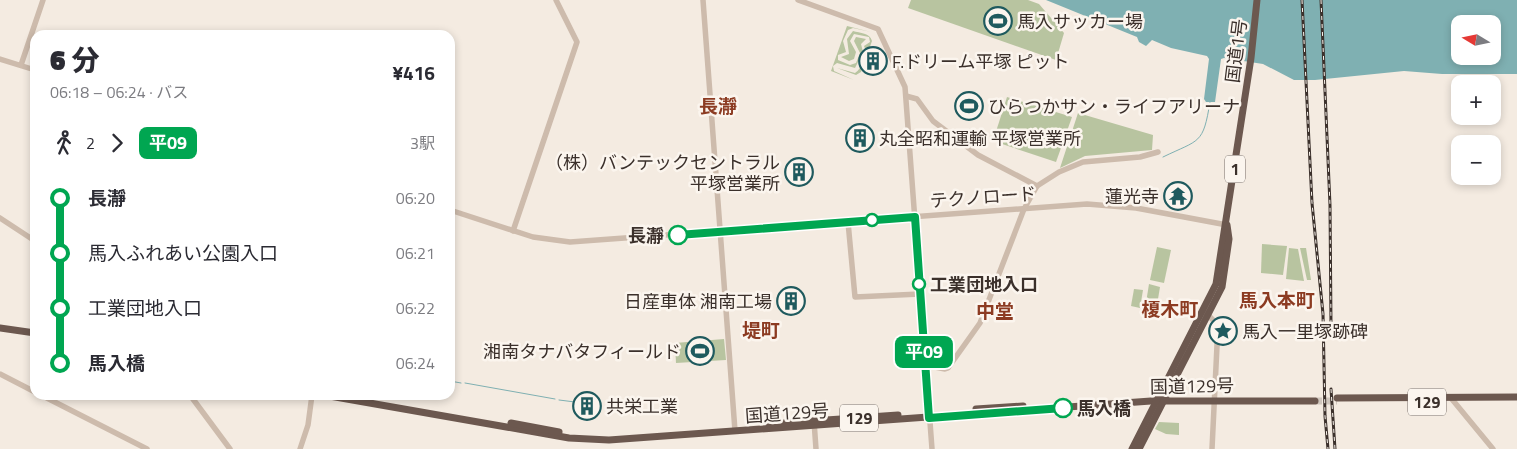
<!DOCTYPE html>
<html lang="ja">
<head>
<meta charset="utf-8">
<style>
  :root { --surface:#fff; --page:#f7f7f7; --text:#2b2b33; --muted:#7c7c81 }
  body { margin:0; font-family:"Titillium Web","Noto Sans JP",sans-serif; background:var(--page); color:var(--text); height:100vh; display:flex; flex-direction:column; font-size:19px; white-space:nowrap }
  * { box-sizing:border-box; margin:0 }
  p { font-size:16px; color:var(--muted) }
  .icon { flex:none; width:28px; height:28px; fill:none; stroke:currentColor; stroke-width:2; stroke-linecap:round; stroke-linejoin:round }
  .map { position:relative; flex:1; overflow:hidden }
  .drawer { position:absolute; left:30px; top:30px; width:425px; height:370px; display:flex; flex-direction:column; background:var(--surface); border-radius:15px; box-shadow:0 2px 8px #0003 }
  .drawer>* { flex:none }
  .badge { padding:0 10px; border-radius:8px; font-size:18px; line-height:32px }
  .needle { width:32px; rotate:280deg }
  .controls { position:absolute; left:1451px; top:15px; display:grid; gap:10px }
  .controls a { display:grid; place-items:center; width:50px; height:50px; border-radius:10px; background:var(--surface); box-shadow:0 2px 8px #0003; font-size:25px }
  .map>.badge { position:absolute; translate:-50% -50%; box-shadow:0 0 0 2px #fff }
  .legs { display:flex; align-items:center; gap:8px; height:55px; padding:0 20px; font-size:16px }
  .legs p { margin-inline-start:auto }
  .summary { display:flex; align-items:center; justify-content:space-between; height:85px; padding:0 20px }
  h1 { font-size:28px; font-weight:800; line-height:38px }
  ul { padding:0 20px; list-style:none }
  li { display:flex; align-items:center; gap:18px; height:55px; font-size:19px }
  li i { display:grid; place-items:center; width:8px; height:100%; margin:0 6px; background:currentColor }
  li i::after { content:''; width:12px; height:12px; margin:-6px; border:4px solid; border-radius:50%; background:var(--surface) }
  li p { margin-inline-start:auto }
  li:first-child i { background:linear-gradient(#0000 50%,currentColor 0) }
  li:last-child i { background:linear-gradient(currentColor 50%,#0000 0) }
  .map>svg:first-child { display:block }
  .green { fill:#b8c4a0 }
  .water { fill:#7fb0b2; fill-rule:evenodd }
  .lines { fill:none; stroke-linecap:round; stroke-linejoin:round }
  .stream { stroke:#7fb0b2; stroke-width:1 }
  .trunk-tunnel { stroke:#cfc6bd; stroke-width:7; stroke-dasharray:7 3.5; stroke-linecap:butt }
  .tertiary { stroke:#cdbbac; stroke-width:5.5 }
  .trunk { stroke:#6c584f; stroke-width:7 }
  .rail-casing { stroke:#3b302b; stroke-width:3 }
  .rail { stroke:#fbf5ee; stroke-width:1; stroke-dasharray:4; stroke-linecap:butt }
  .line-1-casing { stroke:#fff; stroke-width:11 }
  .line-1 { stroke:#00a651; stroke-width:8 }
  .stop-1-dot { fill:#fff; stroke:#00a651; stroke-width:2.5 }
  .labels { text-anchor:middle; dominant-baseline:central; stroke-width:5; stroke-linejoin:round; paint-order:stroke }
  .shield { fill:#fbf5ee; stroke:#756b66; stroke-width:1 }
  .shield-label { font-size:16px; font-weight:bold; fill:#3b302b }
  .poi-label { font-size:18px; fill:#3b302b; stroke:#fbf5ee; text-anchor:start }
  .street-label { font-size:18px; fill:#3b302b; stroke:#fbf5ee }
  .stop-label { font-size:18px; font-weight:bold; fill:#3b302b; stroke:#fbf5ee; text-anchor:start }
  .neighbourhood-label { font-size:19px; font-weight:bold; fill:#8c3b22; stroke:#fbf5ee }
</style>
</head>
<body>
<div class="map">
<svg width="1517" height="449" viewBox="0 0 1517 449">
  <rect width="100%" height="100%" fill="#f4ebe1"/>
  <g class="green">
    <polygon points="911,0 1028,0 1039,4 1064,33 1056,60 908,8"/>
    <polygon points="847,26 871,32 853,28 848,30 843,41 846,52 838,55 838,60 850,65 856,63 860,53 854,41 856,37 866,39 861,44 863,52 855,68 837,63 833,66 834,71 854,80 831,71"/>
    <path d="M853,31C860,33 870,33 872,41L861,72L856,75L837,68L855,73C862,69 868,53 864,46L870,42L869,37L854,34L850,41L856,52L854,59L849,61L841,57L849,54L847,39Z"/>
    <polygon points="1007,97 1072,117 1056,162 993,141"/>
    <polygon points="1078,113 1153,135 1152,150 1085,156 1060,168"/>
    <polygon points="1262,244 1287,246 1283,275 1261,273"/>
    <polygon points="1157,247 1171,250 1164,283 1150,280"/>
    <polygon points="1289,248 1298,249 1304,281 1286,279"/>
    <polygon points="1300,248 1306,248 1311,280 1307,280"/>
    <polygon points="1149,284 1160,287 1156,311 1145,309"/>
    <polygon points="1134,289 1143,290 1140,308 1131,306"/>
    <polygon points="724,339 726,360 676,363 675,343"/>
    <polygon points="1159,422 1179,423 1179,435 1166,434 1155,429"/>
  </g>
  <path class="water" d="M1046,0H1517V74H1442L1404,71L1315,80H1294L1263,64L1224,58L1221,59L1215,102H1206L1204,99L1209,59L1207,56L1171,48L1152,40L1146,46L1139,42L1137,37ZM1460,24H1492V56H1460Z"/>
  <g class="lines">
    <g class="stream">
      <path d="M1163,157C1200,139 1203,145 1210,102"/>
      <polyline points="450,381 461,383"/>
      <polyline points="465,383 555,399"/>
      <polyline points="559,400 575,402"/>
    </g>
    <polyline class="trunk-tunnel" points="1315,401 1337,401"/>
    <g class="tertiary">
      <polyline points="703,0 735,431"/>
      <polyline points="798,0 878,29 905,87 932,449"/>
      <polyline points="0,59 35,70"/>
      <polyline points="21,65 43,0"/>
      <polyline points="906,96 917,99 933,121 978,155 1037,186"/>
      <polyline points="450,210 533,237 570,242 1087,204 1136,208 1227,225"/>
      <polyline points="0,218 35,241"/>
      <polyline points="848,222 855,297 920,294"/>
      <polyline points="513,231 577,42 556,0"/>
      <polyline points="1206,313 1218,325 1212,449"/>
      <polyline points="925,365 945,369 948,368 980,323 1024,209 1037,186 1059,172 1083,162 1140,157 1158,152"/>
      <polyline points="0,374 35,392"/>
      <polyline points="41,395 147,449"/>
      <polyline points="190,395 230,449"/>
      <polyline points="1451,398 1493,449"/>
      <polyline points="814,421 816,449"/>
      <polyline points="300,449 308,425 312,395"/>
    </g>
    <g class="trunk">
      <polyline points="0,328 35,333"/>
      <polyline points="324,395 569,438 609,440 1151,401 1315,401"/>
      <polyline points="1337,398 1517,397"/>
      <polyline points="976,409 1023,406"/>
      <polyline points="511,423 559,432"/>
      <polyline points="769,424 898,415"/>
      <polyline points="1132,449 1216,284 1251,58 1257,0"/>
      <polyline points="1139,449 1222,287 1229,239 1227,225"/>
    </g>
    <defs>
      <g id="rail">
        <polyline points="1302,0 1312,203 1323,314 1325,416 1328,449"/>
        <polyline points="1321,0 1330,205 1331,324"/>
        <polyline points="1331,389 1335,449"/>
      </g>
    </defs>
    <use href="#rail" class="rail-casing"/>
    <use href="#rail" class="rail"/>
  </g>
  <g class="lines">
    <defs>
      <polyline id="line-1" points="678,235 915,217 929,418 1063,408"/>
    </defs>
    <use href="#line-1" class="line-1-casing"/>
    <use href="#line-1" class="line-1"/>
  </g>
  <defs>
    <symbol id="stadium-ring" viewBox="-11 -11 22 22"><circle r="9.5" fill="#fbf5ee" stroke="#1f5a5e" stroke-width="1.5"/><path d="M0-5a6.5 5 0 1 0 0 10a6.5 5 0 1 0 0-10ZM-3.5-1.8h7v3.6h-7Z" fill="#1f5a5e"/></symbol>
    <symbol id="building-ring" viewBox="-11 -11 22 22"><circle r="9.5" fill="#fbf5ee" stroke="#1f5a5e" stroke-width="1.5"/><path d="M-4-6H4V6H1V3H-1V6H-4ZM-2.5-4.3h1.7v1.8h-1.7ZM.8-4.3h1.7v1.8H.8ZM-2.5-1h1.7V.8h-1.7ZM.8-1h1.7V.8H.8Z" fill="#1f5a5e"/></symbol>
    <symbol id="temple-ring" viewBox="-11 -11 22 22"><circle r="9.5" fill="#fbf5ee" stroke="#1f5a5e" stroke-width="1.5"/><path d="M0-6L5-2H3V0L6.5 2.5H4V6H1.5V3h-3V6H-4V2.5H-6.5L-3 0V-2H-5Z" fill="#1f5a5e"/></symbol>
    <symbol id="sight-ring" viewBox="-11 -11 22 22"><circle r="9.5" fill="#fbf5ee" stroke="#1f5a5e" stroke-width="1.5"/><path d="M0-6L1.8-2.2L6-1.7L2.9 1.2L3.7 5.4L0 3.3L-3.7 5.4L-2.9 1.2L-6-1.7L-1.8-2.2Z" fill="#1f5a5e"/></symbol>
  </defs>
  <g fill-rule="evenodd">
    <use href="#stadium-ring" x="982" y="5" width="32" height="32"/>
    <use href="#building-ring" x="857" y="45" width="32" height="32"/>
    <use href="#stadium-ring" x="953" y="90" width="32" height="32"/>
    <use href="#building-ring" x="844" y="122" width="32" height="32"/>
    <use href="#building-ring" x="783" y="156" width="32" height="32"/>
    <use href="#temple-ring" x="1162" y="180" width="32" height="32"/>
    <use href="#building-ring" x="775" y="285" width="32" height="32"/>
    <use href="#sight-ring" x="1207" y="315" width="32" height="32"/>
    <use href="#stadium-ring" x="684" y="335" width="32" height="32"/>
    <use href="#building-ring" x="571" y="390" width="32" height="32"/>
  </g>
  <g class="stop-1-dot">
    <circle cx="872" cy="220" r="6"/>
    <circle cx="678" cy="235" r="9"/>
    <circle cx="919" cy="284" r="6"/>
    <circle cx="1063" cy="408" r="9"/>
  </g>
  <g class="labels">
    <g class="shield">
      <rect x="1225" y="155.5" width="20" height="27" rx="4"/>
      <rect x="1408" y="388.5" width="38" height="27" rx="4"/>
      <rect x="840" y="404.5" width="38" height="27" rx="4"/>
    </g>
    <g class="shield-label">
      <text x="1235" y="169">1</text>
      <text x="1427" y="402">129</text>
      <text x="859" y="418">129</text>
    </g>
    <g class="poi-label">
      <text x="1017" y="21">馬入サッカー場</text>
      <text x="892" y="61">F.ドリーム平塚 ピット</text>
      <text x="988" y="106">ひらつかサン・ライフアリーナ</text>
      <text x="879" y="138">丸全昭和運輸 平塚営業所</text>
      <text x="780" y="162" text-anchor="end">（株）バンテックセントラル<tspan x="780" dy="21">平塚営業所</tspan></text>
      <text x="1159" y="196" text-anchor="end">蓮光寺</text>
      <text x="772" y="301" text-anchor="end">日産車体 湘南工場</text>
      <text x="1242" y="331">馬入一里塚跡碑</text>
      <text x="681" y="351" text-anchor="end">湘南タナバタフィールド</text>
      <text x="606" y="406">共栄工業</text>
    </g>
    <g class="street-label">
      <text transform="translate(1236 51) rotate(-83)">国道1号</text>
      <text transform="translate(983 197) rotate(-4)">テクノロード</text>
      <text transform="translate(1192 386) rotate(-1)">国道129号</text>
      <text transform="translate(787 413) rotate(-4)">国道129号</text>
    </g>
    <g class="stop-label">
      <text x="664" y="235" text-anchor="end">長瀞</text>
      <text x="930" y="284">工業団地入口</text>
      <text x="1077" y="408">馬入橋</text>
    </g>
    <g class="neighbourhood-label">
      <text x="718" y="105">長瀞</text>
      <text x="1277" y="299">馬入本町</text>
      <text x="1170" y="308">榎木町</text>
      <text x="995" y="310">中堂</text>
      <text x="761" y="329">堤町</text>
    </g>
  </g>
</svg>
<div class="controls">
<a><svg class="needle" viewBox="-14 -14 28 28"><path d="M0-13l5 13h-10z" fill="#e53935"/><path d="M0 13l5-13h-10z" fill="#7c7c81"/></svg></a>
<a>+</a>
<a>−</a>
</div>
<b class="badge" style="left:924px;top:352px;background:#00a651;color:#fff">平09</b>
<section class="drawer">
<div class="summary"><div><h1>6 分</h1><p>06:18 – 06:24 · バス</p></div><b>¥416</b></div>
<div class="legs"><svg class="icon" aria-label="walk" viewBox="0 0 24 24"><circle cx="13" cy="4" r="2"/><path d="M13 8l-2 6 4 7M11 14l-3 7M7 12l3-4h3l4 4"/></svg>2<svg class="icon" aria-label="forward" viewBox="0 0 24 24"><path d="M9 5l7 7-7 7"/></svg><b class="badge" style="background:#00a651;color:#fff">平09</b><p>3駅</p></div>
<ul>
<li><i style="color:#00a651"></i><b>長瀞</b><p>06:20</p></li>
<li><i style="color:#00a651"></i><span>馬入ふれあい公園入口</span><p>06:21</p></li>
<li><i style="color:#00a651"></i><span>工業団地入口</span><p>06:22</p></li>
<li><i style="color:#00a651"></i><b>馬入橋</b><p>06:24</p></li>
</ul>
</section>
</div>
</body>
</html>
